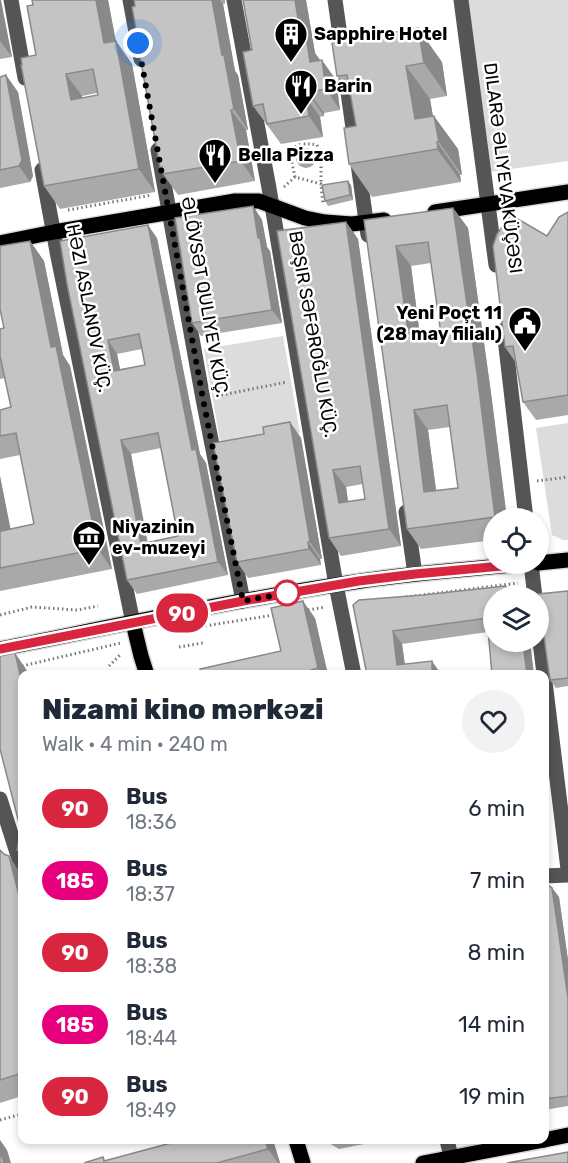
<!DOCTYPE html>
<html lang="en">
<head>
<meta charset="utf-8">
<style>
  :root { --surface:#fff; --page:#f2f2f3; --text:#1f2937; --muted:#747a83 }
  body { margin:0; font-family:Rubik,sans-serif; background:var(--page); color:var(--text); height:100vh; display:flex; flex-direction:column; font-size:22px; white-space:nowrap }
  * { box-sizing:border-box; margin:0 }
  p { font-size:20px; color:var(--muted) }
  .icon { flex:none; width:33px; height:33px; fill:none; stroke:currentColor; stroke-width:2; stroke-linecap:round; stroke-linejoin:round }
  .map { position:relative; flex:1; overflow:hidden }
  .panel { position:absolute; left:18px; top:670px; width:531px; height:474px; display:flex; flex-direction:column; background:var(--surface); border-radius:12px; box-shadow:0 3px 9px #0003 }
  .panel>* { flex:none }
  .badge { padding:0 12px; border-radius:20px; font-size:21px; line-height:39px }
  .controls { position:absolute; left:483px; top:508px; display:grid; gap:12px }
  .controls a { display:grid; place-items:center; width:66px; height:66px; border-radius:50%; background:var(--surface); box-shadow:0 3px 9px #0003; font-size:30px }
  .you { position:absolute; width:30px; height:30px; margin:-15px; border:4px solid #fff; border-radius:50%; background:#1a73e8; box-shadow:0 0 0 9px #1a73e833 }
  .map>.badge { position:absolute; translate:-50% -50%; box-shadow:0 0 0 3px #fff }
  .round { display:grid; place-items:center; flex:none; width:63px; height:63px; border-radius:32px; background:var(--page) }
  .summary { display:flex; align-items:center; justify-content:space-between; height:102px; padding:0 24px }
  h1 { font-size:28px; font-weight:800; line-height:45px }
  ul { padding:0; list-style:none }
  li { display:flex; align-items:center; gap:18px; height:72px; padding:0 24px }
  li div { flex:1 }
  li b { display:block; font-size:22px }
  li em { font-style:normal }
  li .badge { min-width:66px; font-weight:700; text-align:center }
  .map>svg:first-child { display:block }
  .green { fill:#dcdcdc }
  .water { fill:#a3a3a3 }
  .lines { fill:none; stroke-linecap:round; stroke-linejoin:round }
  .major-casing { stroke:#dbdbdb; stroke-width:18 }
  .path { stroke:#777; stroke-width:3; stroke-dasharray:1.5 3; stroke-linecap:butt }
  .minor { stroke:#555; stroke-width:15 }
  .major { stroke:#000; stroke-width:15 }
  .wall { fill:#a9a9a9; fill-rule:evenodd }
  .shaded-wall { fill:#898989 }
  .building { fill:#c4c4c4; stroke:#898989; stroke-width:1.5; fill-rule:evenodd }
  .line-casing { stroke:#fff; stroke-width:14 }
  .line { stroke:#d7263d; stroke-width:9 }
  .walk { stroke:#000; stroke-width:6; stroke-dasharray:0 10.8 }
  .stop-dot { fill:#fff; stroke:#d7263d; stroke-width:3 }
  .labels { text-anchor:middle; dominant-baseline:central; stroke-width:5; stroke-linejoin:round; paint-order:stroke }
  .poi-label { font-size:18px; font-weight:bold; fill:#000; stroke:#fff; text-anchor:start }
  .street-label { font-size:18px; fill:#000; stroke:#fff }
</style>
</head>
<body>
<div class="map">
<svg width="568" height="1163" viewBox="0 0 568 1163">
  <rect width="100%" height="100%" fill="#fff"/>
  <g class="green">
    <polygon points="467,0 568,0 568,161 490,172"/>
    <polygon points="283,336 300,433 221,447 204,349"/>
    <polygon points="568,423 568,540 563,540 552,535 536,428"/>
  </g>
  <circle class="water" cx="306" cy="158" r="10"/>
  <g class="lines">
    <defs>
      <g id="major">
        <polyline points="435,212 568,192"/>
        <polyline points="0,243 54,232 235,201 259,201 305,218 325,222 352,224 384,220"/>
        <polyline points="538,563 568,560"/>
        <polyline points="133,623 141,656 147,675"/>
        <path d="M0,649C120,625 240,599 361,581C415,573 470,569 524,564"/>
        <polyline points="296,1140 303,1163"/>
        <polyline points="544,1140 568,1135"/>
        <polyline points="423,1163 544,1140"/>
      </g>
    </defs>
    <use href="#major" class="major-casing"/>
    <g class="path">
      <path d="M295,177C293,165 285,147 302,144C308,144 312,144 317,145L321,153V184"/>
      <polyline points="284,187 295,177 321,184 323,205"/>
      <polyline points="68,210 152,195"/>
      <polyline points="217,396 287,382"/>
      <polyline points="537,481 568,477"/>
      <polyline points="406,597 518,583"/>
      <polyline points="308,610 325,607"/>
      <polyline points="0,615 32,607 77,610 98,606"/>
      <polyline points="192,628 274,615"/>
      <polyline points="179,647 203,643"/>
      <polyline points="22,666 121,643"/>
      <polyline points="109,666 121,654"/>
      <polyline points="0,1120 22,1114"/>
    </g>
    <g class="minor">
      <polyline points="11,0 25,78"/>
      <polyline points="130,0 141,59"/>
      <polyline points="234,0 269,188 336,585 354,675"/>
      <polyline points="335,0 368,235"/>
      <polyline points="461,0 496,265"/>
      <polyline points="158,150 203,399 243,601"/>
      <polyline points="42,170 58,257 133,623"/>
      <polyline points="504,330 526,519"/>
      <polyline points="406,512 415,574"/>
      <polyline points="531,564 535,597"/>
      <polyline points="538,625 568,869"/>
      <polyline points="0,799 18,856 22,865"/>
      <polyline points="544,876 568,875"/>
      <polyline points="447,1140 451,1157"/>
    </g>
    <use href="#major" class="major"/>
  </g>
  <g class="wall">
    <polygon points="0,0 12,57 0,59"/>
    <path d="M32,0H108L116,41L132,64L155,192L60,209L44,186ZM97,93L98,95L82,98V96Z"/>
    <polygon points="134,0 225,0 225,4 223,4 235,71 238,75 248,130 246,130 255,181 178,195 163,174 163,172 160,168"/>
    <polygon points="243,0 306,0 315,53 336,80 340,110 324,113 324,116 320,117 323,137 281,144 253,106 252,50"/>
    <polygon points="332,43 442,62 447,96 430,99 433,116 458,149 462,175 460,175 461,182 372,197 349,164 356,126 351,97 337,76"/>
    <polygon points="0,77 18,92 33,176 30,182 0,188"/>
    <polygon points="351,185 353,200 328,206 325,201"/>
    <polygon points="253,206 262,220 267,247 270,251 282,323 201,336 192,323"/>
    <path d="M453,208L468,228L491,393L507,519H494V540L421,549L407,529L364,220ZM431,263L441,334L420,337L411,266ZM450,427L458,488L436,491L428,430Z"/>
    <polygon points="568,212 568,415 536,420 523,402 516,363 505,347 547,236"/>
    <path d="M346,222L358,239L401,546L341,556L329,538ZM363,484L365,499L348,502L346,487Z"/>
    <path d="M157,238L200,454L206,463L228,575L137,594L127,580L67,284ZM142,349L145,365L120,369L117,354ZM161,448L178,536L148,543L131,454Z"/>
    <polygon points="30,241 44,261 63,355 70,366 112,569 0,591 0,476 10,529 34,524 20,455 0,459 0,410 11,407 5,378 0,379 0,329 4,328"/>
    <polygon points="290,422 301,438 322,559 320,559 321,565 248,578 237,562 264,434"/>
    <polygon points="505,586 530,642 534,675 492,675 488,632 402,644 405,664 441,674 441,675 367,675 366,665 423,595"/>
    <polygon points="568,591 568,686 556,688 550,680"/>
    <polygon points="315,618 328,675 202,675 281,651"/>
    <polygon points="0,850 4,854 9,856 22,876 22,1096 0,1103"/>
    <polygon points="544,882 552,888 559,897 568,960 568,1106 544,1110"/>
    <polygon points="157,1140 173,1140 160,1144"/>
    <polygon points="273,1140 280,1163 84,1163 103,1157 105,1160"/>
    <polygon points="327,1140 384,1140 339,1149 329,1143"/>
  </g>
  <g class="shaded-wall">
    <polygon points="0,0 1,0 12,57 0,41"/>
    <polygon points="96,0 108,0 120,65 104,43"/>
    <polygon points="212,0 220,0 223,4 235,71 238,75 248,130 234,109 222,55"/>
    <polygon points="295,0 306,0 315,53 321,62 310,62 302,43"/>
    <polygon points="418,28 442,62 447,96 424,63"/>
    <polygon points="116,41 132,64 155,192 139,169"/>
    <polygon points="322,60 336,80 340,110 326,89"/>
    <polygon points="406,66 430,99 437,142 460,175 461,182 415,119"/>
    <polygon points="66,74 82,96 87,123 71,100"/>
    <polygon points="6,75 18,92 33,176 30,182 19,166"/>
    <polygon points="309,92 324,113 324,116 310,96"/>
    <polygon points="306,97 320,117 323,137 309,116"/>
    <polygon points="231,110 246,130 255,181 241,161"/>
    <polygon points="434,116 458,149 462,175 439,142"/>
    <polygon points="348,181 351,185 353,200 350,195"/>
    <polygon points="253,206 262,220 267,247 270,251 282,323 272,310 258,238"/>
    <polygon points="453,208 468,228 491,393 507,519 497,519 495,517"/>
    <polygon points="346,222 358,239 401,546 389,529"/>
    <polygon points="148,225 157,238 200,454 206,463 228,575 218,562 192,450"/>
    <polygon points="30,241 44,261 63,355 70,366 112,569 98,549 51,347"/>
    <polygon points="396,246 411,266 423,359 409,338"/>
    <polygon points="108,340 117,354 123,384 114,371"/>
    <polygon points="414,410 428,430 439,512 424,492"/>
    <polygon points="290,422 301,438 322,559 310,542"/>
    <polygon points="121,440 131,454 150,558 141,544"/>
    <polygon points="333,470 346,487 351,521 339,503"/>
    <polygon points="0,476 15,551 1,531 0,527"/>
    <polygon points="308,542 320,559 321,565 309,549"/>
    <polygon points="303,601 315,618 328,675 323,675 318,668"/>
    <polygon points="393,631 402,644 406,675 397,665"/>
    <polygon points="523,642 530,642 534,675 527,675"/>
    <polygon points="15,653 28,672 29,675 22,675 22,683"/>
    <polygon points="432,661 441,674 441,675 432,675"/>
    <polygon points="9,856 22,876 22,907"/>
    <polygon points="552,888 559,897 568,960 568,998"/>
    <polygon points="0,1140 7,1150 11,1163 4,1163 0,1151"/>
    <polygon points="265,1140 273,1140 280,1163 278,1163 268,1149"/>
  </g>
  <g class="building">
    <path d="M32,0H96L104,43L116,41L139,169L44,186L21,65H22L21,58L36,55L27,6L33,5ZM93,69L98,95L71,100L66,74Z"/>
    <polygon points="134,0 212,0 222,55 224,55 234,109 231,110 241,161 163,174 162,167 160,168 137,40 138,40 132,7 135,6"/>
    <polygon points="243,0 295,0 302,43 307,42 310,62 322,60 326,89 309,92 310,96 306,97 309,116 267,124 263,104 253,106 243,52 252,50"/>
    <polygon points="418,28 424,63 406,66 415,119 434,116 439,142 437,142 438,149 349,164 344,128 356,126 347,75 337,76 332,43"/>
    <polygon points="6,75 22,160 19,166 0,170 0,77"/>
    <polygon points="348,181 350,195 325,201 322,185"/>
    <polygon points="253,206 258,238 260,238 272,310 192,323 175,218"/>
    <path d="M453,208L477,373L495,517L407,529L364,220ZM428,242L441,334L409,338L396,246ZM447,405L458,488L424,492L414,410Z"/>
    <polygon points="568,212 568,395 523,402 513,346 505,347 493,246 497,234 511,215 547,236 559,217"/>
    <path d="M346,222L389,529L329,538L277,231ZM360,466L365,499L339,503L333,470Z"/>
    <path d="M148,225L192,450L196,449L218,562L127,580L67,284L60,241ZM139,334L145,365L114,371L108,340ZM158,433L178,536L141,544L121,440Z"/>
    <polygon points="30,241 51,347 56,346 98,549 0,568 0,527 1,531 34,524 16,433 0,436 0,410 11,407 0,356 0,329 4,328 0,309 0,246"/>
    <polygon points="290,422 310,542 308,542 309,549 237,562 213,443 264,434 263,427"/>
    <polygon points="505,586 520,597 494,597 494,642 523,642 527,675 492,675 487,618 393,631 397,665 432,661 432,675 367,675 353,605 359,600 423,595"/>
    <polygon points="568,591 568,678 550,680 538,594"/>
    <polygon points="303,601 318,668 311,670 312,675 202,675 200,669 281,651 271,608"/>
    <polygon points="15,653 22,683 22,835 0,749 0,656"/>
    <polygon points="22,843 22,853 17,850 18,844"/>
    <polygon points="0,850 4,854 9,856 22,907 22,1073 0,1080"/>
    <polygon points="544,882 552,888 568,998 568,1096 544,1099"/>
    <polygon points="182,1140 265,1140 268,1149 217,1163 84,1163 103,1157 104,1161"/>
    <polygon points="0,1151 4,1163 0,1163"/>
    <polygon points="568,1152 568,1163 507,1163"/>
  </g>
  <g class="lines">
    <defs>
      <polyline id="line" points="0,649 243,601 359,581 415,574 524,564"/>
    </defs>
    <use href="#line" class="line-casing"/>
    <use href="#line" class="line"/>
    <polyline class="walk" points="138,43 203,399 243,601 289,593 287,593"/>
  </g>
  <defs>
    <symbol id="building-pin" viewBox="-11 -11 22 30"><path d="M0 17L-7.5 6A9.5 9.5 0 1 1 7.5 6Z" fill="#000" stroke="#fff"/><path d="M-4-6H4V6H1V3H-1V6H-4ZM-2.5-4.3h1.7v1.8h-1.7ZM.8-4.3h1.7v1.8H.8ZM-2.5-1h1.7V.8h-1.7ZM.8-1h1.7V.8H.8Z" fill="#fff"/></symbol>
    <symbol id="restaurant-pin" viewBox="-11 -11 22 30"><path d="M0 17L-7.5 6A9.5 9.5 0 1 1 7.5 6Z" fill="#000" stroke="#fff"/><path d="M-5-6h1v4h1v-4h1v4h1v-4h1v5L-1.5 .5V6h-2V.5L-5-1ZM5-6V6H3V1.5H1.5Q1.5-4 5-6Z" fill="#fff"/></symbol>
    <symbol id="civic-pin" viewBox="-11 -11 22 30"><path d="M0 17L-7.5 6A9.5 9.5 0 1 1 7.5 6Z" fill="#000" stroke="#fff"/><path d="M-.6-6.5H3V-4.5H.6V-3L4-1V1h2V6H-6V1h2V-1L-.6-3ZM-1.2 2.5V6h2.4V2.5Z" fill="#fff"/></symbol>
    <symbol id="museum-pin" viewBox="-11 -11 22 30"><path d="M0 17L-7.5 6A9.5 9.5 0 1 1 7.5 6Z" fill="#000" stroke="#fff"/><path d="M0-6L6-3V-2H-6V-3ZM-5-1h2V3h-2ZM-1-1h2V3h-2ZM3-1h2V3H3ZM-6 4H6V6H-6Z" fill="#fff"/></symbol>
  </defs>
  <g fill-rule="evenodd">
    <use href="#building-pin" x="272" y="15" width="38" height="52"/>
    <use href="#restaurant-pin" x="282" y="67" width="38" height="52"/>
    <use href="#restaurant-pin" x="196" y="136" width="38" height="52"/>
    <use href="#civic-pin" x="506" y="304" width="38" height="52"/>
    <use href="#museum-pin" x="70" y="518" width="38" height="52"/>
  </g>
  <circle class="stop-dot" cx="287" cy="593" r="12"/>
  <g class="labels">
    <g class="poi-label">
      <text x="314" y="34">Sapphire Hotel</text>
      <text x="324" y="86">Barin</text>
      <text x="238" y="155">Bella Pizza</text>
      <text x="502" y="313" text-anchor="end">Yeni Poçt 11<tspan x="502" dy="21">(28 may filialı)</tspan></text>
      <text x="112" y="527">Niyazinin<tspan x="112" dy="21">ev-muzeyi</tspan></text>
    </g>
    <g class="street-label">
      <text transform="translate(503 168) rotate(83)">DILARƏ ƏLIYEVA KÜÇƏSI</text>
      <text transform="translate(205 297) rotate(80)">ƏLÖVSƏT QULIYEV KÜÇ.</text>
      <text transform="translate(89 308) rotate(79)">HƏZI ASLANOV KÜÇ.</text>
      <text transform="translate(313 334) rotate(80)">BƏŞIR SƏFƏROĞLU KÜÇ.</text>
    </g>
  </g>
</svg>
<div class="controls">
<a><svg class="icon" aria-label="locate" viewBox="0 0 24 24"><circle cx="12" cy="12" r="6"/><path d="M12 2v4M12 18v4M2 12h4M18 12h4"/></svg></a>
<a><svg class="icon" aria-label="layers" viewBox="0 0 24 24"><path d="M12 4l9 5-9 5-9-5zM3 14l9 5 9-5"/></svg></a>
</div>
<div class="you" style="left:138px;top:43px"></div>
<b class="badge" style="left:182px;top:613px;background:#d7263d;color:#fff">90</b>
<section class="panel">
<div class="summary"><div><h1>Nizami kino mərkəzi</h1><p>Walk · 4 min · 240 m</p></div><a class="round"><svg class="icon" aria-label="heart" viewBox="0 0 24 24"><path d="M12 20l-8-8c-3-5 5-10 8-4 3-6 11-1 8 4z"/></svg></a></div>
<ul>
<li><span class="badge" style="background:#d7263d;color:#fff">90</span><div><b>Bus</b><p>18:36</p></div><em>6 min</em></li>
<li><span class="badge" style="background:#e6007e;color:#fff">185</span><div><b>Bus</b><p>18:37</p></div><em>7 min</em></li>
<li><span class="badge" style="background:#d7263d;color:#fff">90</span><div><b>Bus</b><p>18:38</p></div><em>8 min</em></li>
<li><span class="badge" style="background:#e6007e;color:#fff">185</span><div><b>Bus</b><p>18:44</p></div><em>14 min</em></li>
<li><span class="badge" style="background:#d7263d;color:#fff">90</span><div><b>Bus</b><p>18:49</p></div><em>19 min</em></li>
</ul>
</section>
</div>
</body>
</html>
